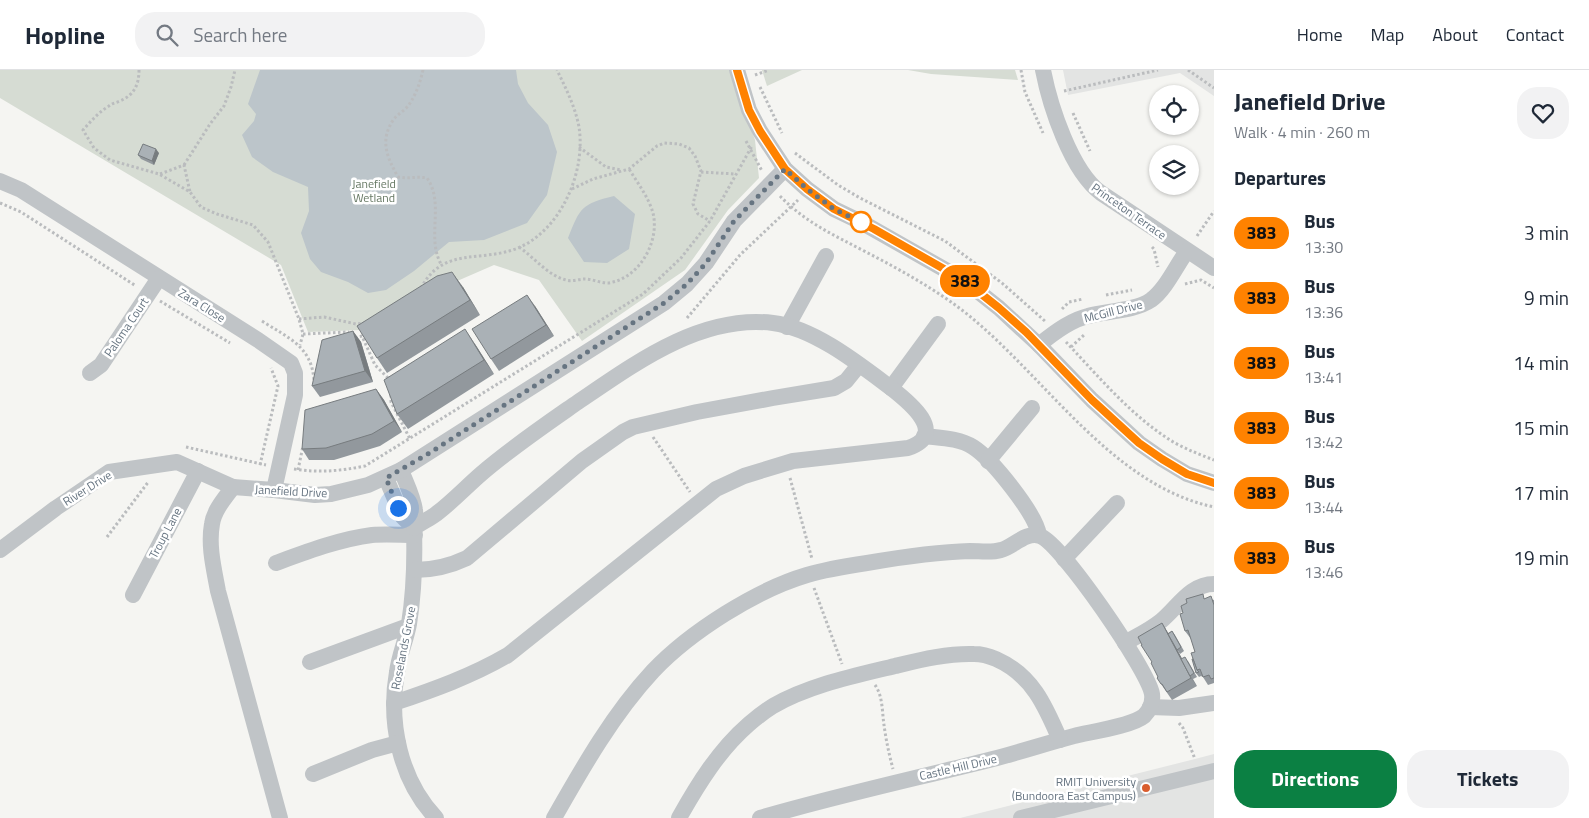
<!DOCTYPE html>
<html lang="en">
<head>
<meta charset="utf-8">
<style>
  :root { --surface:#fff; --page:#f2f2f3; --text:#1f2937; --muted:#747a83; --line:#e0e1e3; --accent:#0b8043 }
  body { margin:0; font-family:"Titillium Web",sans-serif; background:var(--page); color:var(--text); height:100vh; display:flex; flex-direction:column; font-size:19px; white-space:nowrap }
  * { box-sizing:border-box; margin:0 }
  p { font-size:16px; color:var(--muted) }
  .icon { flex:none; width:28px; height:28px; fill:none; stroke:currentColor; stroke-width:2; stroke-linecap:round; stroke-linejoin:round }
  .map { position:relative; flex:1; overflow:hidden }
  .drawer { display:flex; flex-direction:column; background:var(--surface); width:375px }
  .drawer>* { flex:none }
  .badge { padding:0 10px; border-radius:16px; font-size:18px; line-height:32px }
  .buttons { position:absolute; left:1149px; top:15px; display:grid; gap:10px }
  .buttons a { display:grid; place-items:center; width:50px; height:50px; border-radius:50%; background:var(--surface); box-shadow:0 1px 4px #0004; font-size:25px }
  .you { position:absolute; width:25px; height:25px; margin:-12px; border:4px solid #fff; border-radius:50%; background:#1a73e8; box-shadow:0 0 0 8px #1a73e833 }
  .map>.badge { position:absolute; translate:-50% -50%; box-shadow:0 0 0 2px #fff }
  h2 { padding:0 20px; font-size:19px; line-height:45px }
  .round { display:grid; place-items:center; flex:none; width:52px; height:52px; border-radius:20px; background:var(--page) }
  .headline { display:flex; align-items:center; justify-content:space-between; height:85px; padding:0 20px }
  h1 { font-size:24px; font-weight:700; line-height:38px }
  .primary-button { display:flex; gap:10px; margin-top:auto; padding:10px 20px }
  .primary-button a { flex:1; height:58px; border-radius:20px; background:var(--accent); color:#fff; font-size:20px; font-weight:700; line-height:58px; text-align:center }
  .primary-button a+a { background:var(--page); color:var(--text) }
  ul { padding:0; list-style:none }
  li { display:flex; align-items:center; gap:15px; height:65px; padding:0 20px }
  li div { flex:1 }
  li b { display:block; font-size:19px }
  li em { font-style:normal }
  li .badge { min-width:55px; font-weight:700; text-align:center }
  header { display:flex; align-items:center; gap:30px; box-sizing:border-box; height:70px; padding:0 25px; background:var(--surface); border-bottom:1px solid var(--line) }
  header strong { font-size:24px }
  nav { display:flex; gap:28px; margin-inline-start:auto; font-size:18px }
  .search { width:350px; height:45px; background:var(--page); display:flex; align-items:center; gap:12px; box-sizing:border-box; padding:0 18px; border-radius:20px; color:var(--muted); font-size:19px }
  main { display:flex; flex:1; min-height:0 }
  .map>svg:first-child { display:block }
  .built { fill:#e3e4e3 }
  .green { fill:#d6dcd3 }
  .water { fill:#bcc5ca }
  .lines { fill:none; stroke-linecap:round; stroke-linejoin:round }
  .path { stroke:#babcbe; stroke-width:3; stroke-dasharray:2.5 2.5; stroke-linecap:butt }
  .minor { stroke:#c0c4c7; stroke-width:16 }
  .wall { fill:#92989d }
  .shaded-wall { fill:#777c7f }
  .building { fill:#aab1b6; stroke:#777c7f }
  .line-casing { stroke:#fff; stroke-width:11 }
  .line { stroke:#ff8200; stroke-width:8 }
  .walk { stroke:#667481; stroke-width:5; stroke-dasharray:0 9 }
  .stop-dot { fill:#fff; stroke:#ff8200; stroke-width:2.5 }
  .poi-dot { fill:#d95d2e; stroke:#fff; stroke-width:2 }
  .labels { text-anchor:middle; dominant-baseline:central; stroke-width:5; stroke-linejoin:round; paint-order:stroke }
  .park-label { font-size:12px; fill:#677964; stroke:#fff }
  .street-label { font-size:12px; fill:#667481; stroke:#fff }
  .poi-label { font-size:12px; fill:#667481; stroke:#fff; text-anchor:end }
</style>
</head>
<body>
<header>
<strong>Hopline</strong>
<div class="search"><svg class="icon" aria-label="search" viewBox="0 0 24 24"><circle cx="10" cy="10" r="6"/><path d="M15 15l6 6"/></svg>Search here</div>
<nav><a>Home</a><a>Map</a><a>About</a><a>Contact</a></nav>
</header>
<main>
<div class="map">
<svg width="1214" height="748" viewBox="0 0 1214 748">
  <rect width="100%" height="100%" fill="#f5f5f2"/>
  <g class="built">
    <polygon points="1063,0 1214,0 1214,26 1180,3 1068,25"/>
    <polygon points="1214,684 1214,748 960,748 1195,689"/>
  </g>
  <g class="green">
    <polygon points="0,0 729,0 755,70 759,108 728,140 685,200 582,271 539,210 494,195 448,215 361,260 308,262 281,195 0,28"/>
    <polygon points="762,0 802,0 767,16"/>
    <polygon points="908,0 1015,0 1018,10 931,4"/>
  </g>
  <g class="water">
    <polygon points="260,0 516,0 518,14 528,33 548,55 557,82 547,125 527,153 484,170 449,172 414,201 386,220 368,223 348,212 321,202 310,189 301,163 309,141 308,117 273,102 252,87 242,65 254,51 256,44 248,34"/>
    <path d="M614,126L635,144L629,179L607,193L584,192L568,168C580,138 581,134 614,126Z"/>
  </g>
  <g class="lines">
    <g class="path">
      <path d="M139,0C139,15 134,25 120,31C116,33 112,33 109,36C99,42 91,51 83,60L94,78L110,90L159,104L190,122L201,137L217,144L253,155L268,172L299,249L303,264L300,275"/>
      <path d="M423,0C420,13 416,25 408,36C404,41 398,44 394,49C379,70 387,87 398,107C408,109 417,106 427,108C445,134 426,167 441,194"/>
      <polyline points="1021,0 1025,22 1043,63"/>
      <polyline points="1188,0 1214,18"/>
      <polyline points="755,5 769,0"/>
      <polyline points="760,17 782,63"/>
      <polyline points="1064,21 1158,0"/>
      <polyline points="1073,43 1090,81"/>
      <polyline points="746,71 762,101"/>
      <polyline points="579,77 606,97 621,100"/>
      <polyline points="795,83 838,115 860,128 945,171 1002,213 1046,252"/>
      <polyline points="184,95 210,54 224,36 231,17 235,0"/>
      <polyline points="701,102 735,104"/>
      <polyline points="160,104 184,95 190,122"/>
      <polyline points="572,119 593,109 629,99 657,76 664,73 679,74 689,78 695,86 701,101 693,134 698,144 710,151"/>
      <path d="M780,126C806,153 834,165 866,182C895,197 924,213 951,232C1038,293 1105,414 1214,437"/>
      <polyline points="0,133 21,142 136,216"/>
      <polyline points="1197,166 1214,141"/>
      <path d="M519,177C535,188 547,205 566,210C572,212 579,209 585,209C592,209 600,213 608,213C639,209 660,172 653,143C649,128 637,112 629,99"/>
      <polyline points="1152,177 1154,179 1158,197"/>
      <polyline points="1185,214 1201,210 1214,218"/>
      <path d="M421,218C443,176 481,193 518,178C561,160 586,102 579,57C575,36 566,19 557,0"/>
      <polyline points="1106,225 1132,220"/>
      <polyline points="160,231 230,273"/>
      <polyline points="1062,239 1069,232 1083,229"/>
      <polyline points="687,248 740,185 798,130"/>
      <polyline points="299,249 324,247 356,254 365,253"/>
      <path d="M262,251C288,268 312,276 314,311"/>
      <polyline points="303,264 348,262 349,265"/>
      <polyline points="355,268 362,266 375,295 391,311"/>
      <path d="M1066,272C1100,308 1133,348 1175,373C1188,380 1201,385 1214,390"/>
      <polyline points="1071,277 1084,265"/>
      <polyline points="391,325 391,332 410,369"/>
      <polyline points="653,367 690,422"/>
      <polyline points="186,377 266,395"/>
      <polyline points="260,395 278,316 271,298"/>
      <path d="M294,399C319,403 340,401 365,396L643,224L681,188L710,151L752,76"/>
      <polyline points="298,400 303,376"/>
      <polyline points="790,408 812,489"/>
      <polyline points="107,467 149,411"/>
      <polyline points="814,518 842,594"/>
      <path d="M875,615C883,626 882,642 884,655C886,670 889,684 893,699"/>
      <polyline points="1179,653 1183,658 1195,689"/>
    </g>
    <g class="minor">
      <polyline points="737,0 749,40 760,61 785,99 807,119 834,139 861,152 965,211 999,238 1039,275 1092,330 1139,373 1162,389 1187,404 1214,413"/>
      <path d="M1043,0C1050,36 1071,101 1101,123L1214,198"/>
      <polyline points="0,111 21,120 258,270 291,293 295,303 295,325 274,420"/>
      <polyline points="787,257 826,186"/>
      <path d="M1039,275C1052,264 1071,250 1088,246C1106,241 1135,241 1151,230C1166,219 1176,196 1187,181"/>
      <polyline points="90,303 101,295 159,208"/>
      <polyline points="891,318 938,254"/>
      <path d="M924,366C940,368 959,368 973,377C992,389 1036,444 1039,465"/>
      <polyline points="988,391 1032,338"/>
      <path d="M401,400C406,413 413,426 415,440C416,446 414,453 414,459C415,491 414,522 409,554C406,570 399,586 397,602C388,653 400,710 436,748"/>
      <polyline points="386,408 402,446 414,458"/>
      <polyline points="233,417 274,420 315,425 331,424 368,415 401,400 664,233 687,214 706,193 734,151 785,99"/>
      <path d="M0,480L56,438L109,402L177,392L233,417C225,428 214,440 212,454C208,476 214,499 218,521L280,748"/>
      <polyline points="1064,489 1117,433"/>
      <path d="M276,493C306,482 340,469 372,465C386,464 401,465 415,465"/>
      <path d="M415,500C434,500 450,496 467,488L582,391L623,362L633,357L697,342L773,328L834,318L846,311L859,295"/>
      <polyline points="133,525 198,401"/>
      <path d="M1125,573C1137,566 1150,560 1161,551C1178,537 1190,514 1214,514"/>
      <polyline points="310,592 408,556"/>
      <path d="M394,633C433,620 472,606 508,585L716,419L744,406L793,391L908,378C949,364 909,332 891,318C859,294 814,258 773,253C701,244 634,294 578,332C545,355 511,378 481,404C466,417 452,432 436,444C429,449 421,453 414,458"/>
      <polyline points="1150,637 1179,638 1214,633"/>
      <polyline points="313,704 372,680 398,673"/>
      <path d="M554,748C583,697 613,644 653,601C690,562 756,520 807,505C827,499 847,496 867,493C902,487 935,482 970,481C980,481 991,483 1001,480C1013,477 1026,461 1040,466C1061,473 1148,600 1152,624C1153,632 1150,640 1144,646C1132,656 1090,662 1074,666C1048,673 1023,681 997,688C918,708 839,725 760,748"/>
      <path d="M679,748C698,714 719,680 749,654C756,648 765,641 773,636C810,615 854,606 895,596C920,590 948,583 974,584C982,584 989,586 996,589C1032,605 1045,635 1060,670"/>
      <polyline points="1021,748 1214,701"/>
    </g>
  </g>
  <g class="wall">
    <polygon points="159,83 154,95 141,89 138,85"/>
    <polygon points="463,217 480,245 387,303 377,288"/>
    <polygon points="535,236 554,266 499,301 491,289"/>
    <polygon points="353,261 361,272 373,312 320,327 312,316"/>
    <polygon points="475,274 494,304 408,359 397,344"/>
    <polygon points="376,319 384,330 402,362 380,376 334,390 309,390 302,379"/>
    <polygon points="1206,528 1214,530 1214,613 1208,615 1203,607 1201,606 1199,607 1196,603 1193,589 1195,582 1191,569 1185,561"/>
    <polygon points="1162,553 1168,563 1172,561 1175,565 1184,581 1180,584 1176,578 1182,589 1188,591 1197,607 1193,609 1197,616 1172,630 1161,614 1152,592"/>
  </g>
  <g class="shaded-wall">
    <polygon points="156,79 159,83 154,95 152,91"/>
    <polygon points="452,202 463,217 480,245 470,230"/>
    <polygon points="527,225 535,236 554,266 546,255"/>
    <polygon points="465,259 475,274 494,304 484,290"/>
    <polygon points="353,261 361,272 373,312 365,301"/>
    <polygon points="376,319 384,330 402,362 394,351"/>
    <polygon points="1162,553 1167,561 1191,605 1190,606 1197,616 1191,608"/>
  </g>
  <g class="building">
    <polygon points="143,74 156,79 152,91 138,85"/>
    <polygon points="452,202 470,230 377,288 357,256 437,206"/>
    <polygon points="527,225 546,255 491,289 472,259"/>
    <polygon points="465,259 484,290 397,344 384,310"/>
    <polygon points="353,261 365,301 312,316 322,270"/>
    <polygon points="376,319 394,351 372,364 326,378 302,379 305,340"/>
    <polygon points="1203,524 1204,529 1211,526 1214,535 1214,608 1211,609 1209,605 1203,607 1200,599 1197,600 1191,583 1195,582 1188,560 1185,561 1180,544 1183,543 1181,536 1187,533 1186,529"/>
    <polygon points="1162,553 1191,608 1167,622 1162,614 1161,614 1157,608 1158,607 1151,593 1152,592 1141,575 1142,575 1138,567"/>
    <polygon points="1172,561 1181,577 1177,580 1168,564"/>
    <polygon points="1185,587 1194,603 1190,606 1181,589"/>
    <polygon points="1192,589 1193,589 1197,600 1199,602 1196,603"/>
  </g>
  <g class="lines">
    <defs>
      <polyline id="line" points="737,0 749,40 760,61 785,99 807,119 834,139 874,159 965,211 999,238 1026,262 1092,330 1139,373 1162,389 1187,404 1214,413"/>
    </defs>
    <use href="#line" class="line-casing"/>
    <use href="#line" class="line"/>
    <polyline class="walk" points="398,438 386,408 431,382 664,233 687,214 706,193 734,151 785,99 807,119 834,139 861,152"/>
  </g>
  <circle class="stop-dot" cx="861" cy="152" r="10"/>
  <circle class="poi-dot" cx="1146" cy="718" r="5"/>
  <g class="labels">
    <g class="park-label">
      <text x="374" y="113">Janefield<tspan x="374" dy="14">Wetland</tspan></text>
    </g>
    <g class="street-label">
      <text transform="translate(1129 141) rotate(35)">Princeton Terrace</text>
      <text transform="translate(202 235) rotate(32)">Zara Close</text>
      <text transform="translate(1113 241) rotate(-14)">McGill Drive</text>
      <text transform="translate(126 257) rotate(-56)">Paloma Court</text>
      <text transform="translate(87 418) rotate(-32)">River Drive</text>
      <text transform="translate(291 421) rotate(3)">Janefield Drive</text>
      <text transform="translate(165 463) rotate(-62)">Troup Lane</text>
      <text transform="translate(403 578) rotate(-79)">Roselands Grove</text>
      <text transform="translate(958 697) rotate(-13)">Castle Hill Drive</text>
    </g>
    <g class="poi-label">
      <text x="1136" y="711">RMIT University<tspan x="1136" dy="14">(Bundoora East Campus)</tspan></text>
    </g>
  </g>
</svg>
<div class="buttons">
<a><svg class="icon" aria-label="locate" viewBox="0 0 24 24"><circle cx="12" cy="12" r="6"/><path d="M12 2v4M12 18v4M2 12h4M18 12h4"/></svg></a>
<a><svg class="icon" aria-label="layers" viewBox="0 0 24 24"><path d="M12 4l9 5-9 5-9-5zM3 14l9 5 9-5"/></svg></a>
</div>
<div class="you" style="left:398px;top:438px"></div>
<b class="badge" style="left:965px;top:211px;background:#ff8200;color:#111">383</b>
</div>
<section class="drawer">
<div class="headline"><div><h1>Janefield Drive</h1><p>Walk · 4 min · 260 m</p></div><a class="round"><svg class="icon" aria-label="heart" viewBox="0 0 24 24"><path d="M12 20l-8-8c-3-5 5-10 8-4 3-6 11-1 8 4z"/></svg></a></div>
<h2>Departures</h2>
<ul>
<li><span class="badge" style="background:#ff8200;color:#111">383</span><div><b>Bus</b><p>13:30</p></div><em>3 min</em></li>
<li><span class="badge" style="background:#ff8200;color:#111">383</span><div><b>Bus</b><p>13:36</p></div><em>9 min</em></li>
<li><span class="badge" style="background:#ff8200;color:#111">383</span><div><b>Bus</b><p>13:41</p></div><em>14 min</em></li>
<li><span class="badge" style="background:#ff8200;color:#111">383</span><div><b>Bus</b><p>13:42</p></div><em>15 min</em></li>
<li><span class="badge" style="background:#ff8200;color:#111">383</span><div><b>Bus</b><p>13:44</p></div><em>17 min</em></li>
<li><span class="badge" style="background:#ff8200;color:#111">383</span><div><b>Bus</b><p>13:46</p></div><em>19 min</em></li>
</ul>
<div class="primary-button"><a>Directions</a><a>Tickets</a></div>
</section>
</main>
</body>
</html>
